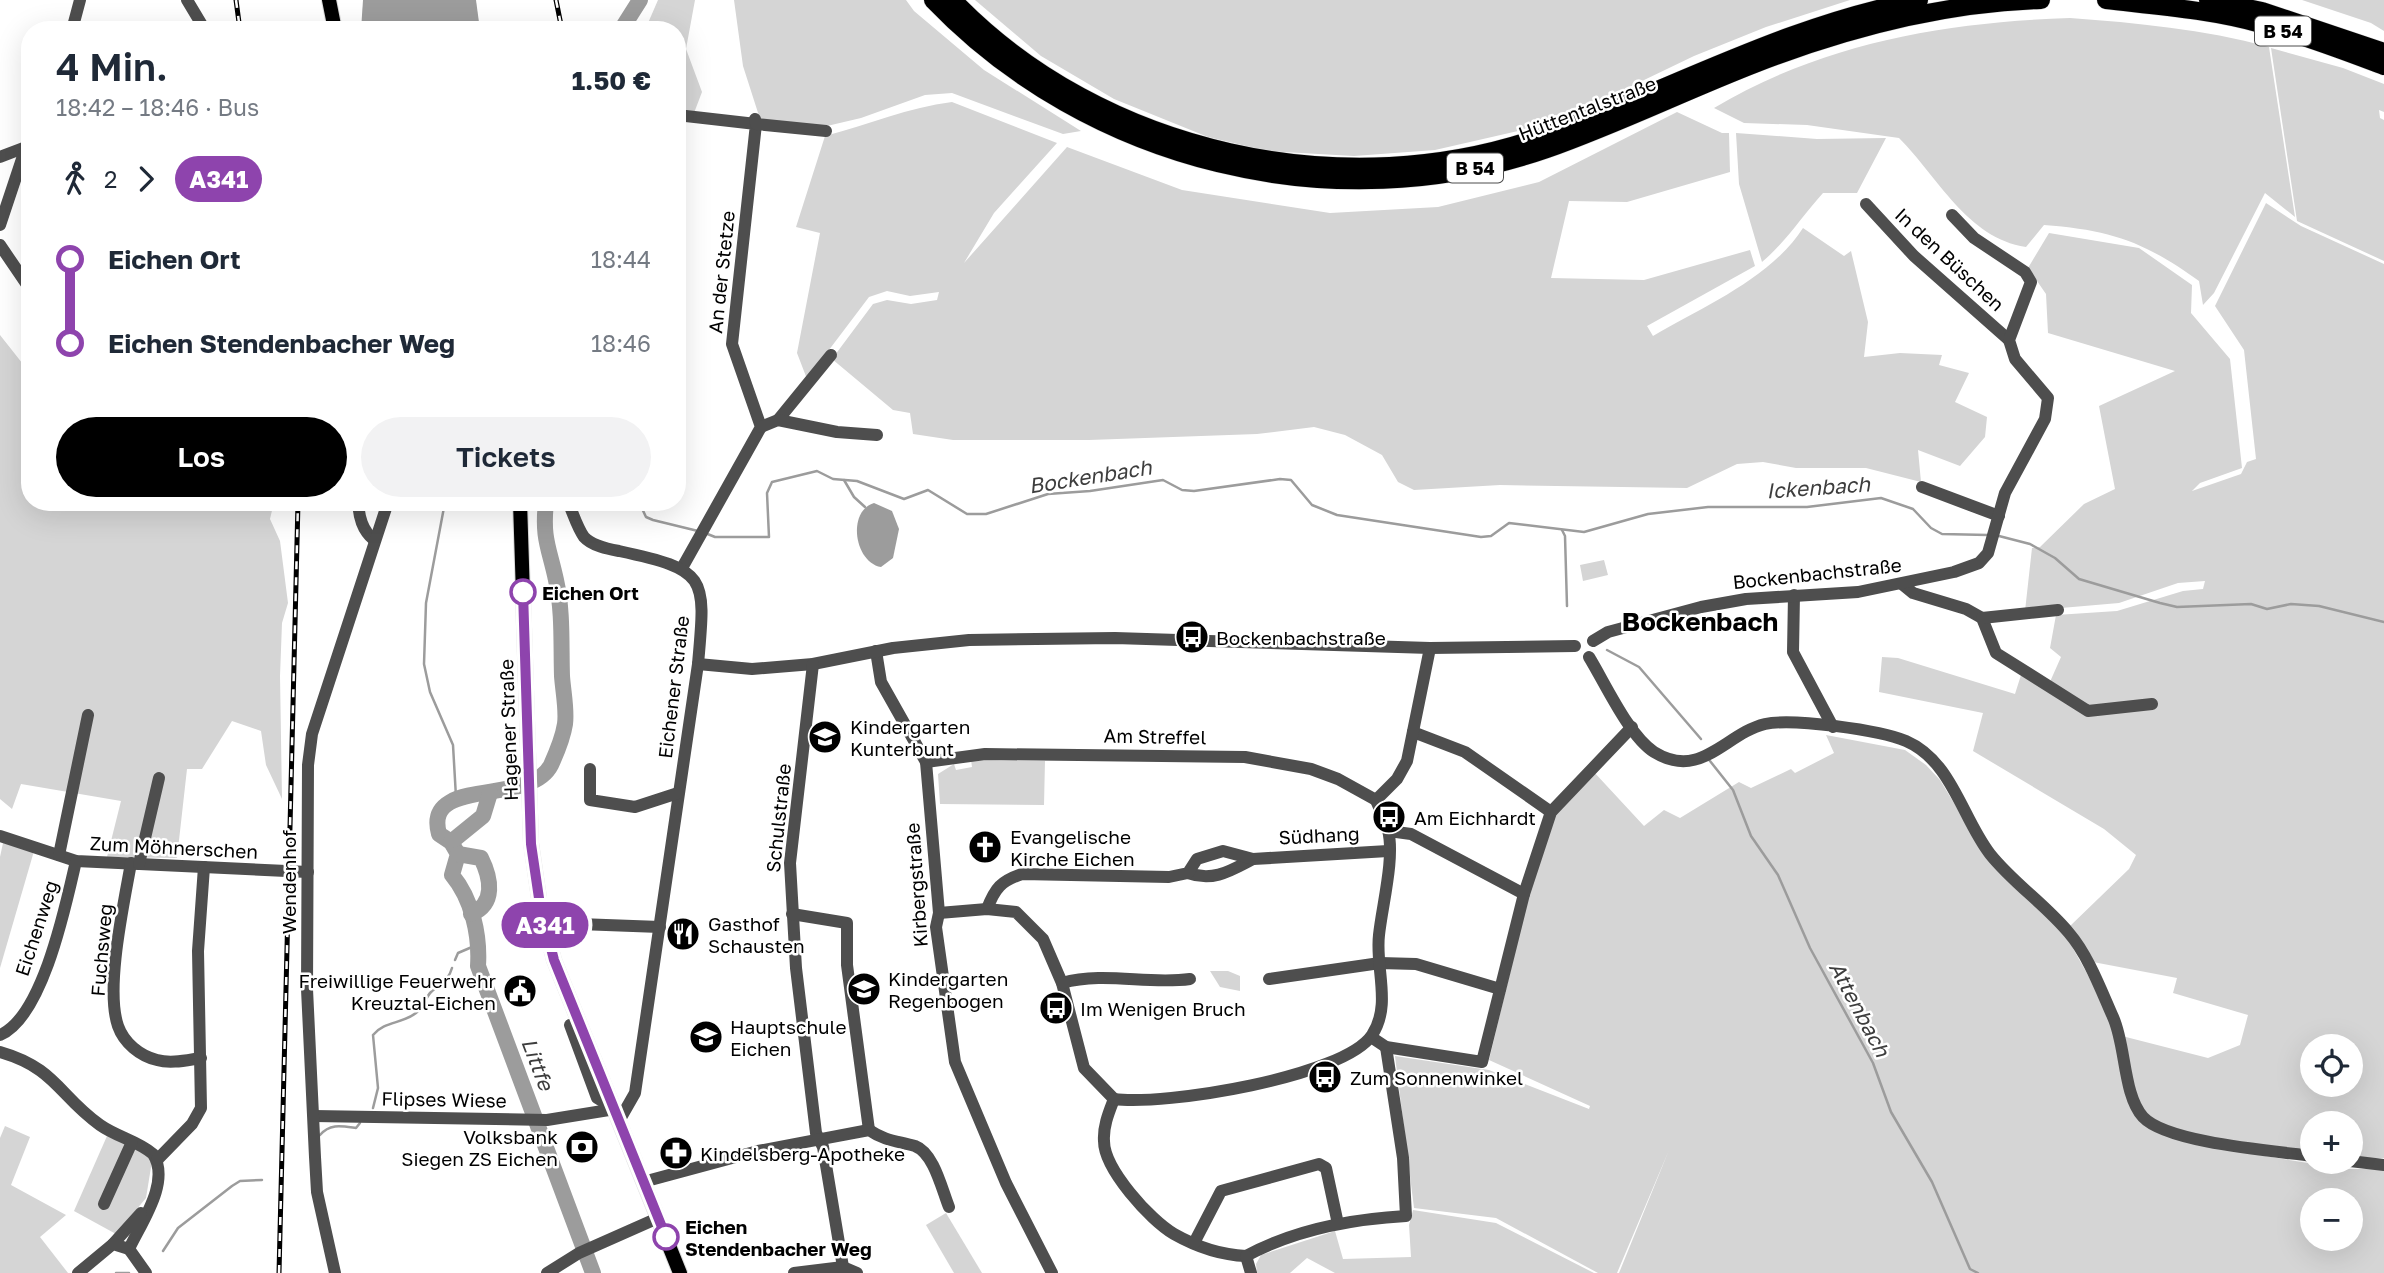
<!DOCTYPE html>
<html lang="de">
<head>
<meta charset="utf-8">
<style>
  :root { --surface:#fff; --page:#f2f2f3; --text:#1f2937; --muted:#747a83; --accent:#000 }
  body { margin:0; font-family:"Golos Text",sans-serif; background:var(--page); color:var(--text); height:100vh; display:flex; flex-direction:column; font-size:26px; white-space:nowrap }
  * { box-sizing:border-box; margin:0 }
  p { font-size:23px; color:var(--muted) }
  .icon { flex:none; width:38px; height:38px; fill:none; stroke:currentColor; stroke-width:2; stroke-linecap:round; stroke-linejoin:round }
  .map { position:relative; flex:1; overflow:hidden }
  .side { position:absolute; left:21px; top:21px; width:665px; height:490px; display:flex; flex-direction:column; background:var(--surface); border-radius:28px; box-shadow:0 7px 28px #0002 }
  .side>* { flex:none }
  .badge { padding:0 14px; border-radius:23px; font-size:24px; line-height:46px }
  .controls { position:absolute; left:2300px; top:1034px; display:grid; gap:14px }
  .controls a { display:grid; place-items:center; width:63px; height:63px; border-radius:50%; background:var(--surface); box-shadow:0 7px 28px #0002; font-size:35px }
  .map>.badge { position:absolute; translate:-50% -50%; box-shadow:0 0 0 4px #fff }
  .legs { display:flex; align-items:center; gap:10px; height:77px; padding:0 35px; font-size:23px }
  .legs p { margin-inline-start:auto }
  .summary { display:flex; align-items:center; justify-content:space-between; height:119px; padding:0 35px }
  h1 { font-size:38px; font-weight:600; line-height:52px }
  .button { display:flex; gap:14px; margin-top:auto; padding:14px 35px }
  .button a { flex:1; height:80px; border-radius:42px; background:var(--accent); color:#fff; font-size:28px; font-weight:600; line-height:80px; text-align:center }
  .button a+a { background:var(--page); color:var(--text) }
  ul { padding:0 35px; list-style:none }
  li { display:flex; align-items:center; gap:24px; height:84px; font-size:26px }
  li i { display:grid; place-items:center; width:10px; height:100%; margin:0 9px; background:currentColor }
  li i::after { content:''; width:18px; height:18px; margin:-9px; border:5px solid; border-radius:50%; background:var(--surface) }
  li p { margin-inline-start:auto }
  li:first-child i { background:linear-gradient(#0000 50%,currentColor 0) }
  li:last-child i { background:linear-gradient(currentColor 50%,#0000 0) }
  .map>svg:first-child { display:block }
  .green { fill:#d5d5d5; fill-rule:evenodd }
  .water { fill:#9c9c9c }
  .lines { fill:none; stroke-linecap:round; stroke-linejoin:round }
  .stream { stroke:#9c9c9c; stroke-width:2.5 }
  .river { stroke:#9c9c9c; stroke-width:16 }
  .major-casing { stroke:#dbdbdb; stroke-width:16 }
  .highway-casing { stroke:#dbdbdb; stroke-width:19 }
  .minor { stroke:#4e4e4e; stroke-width:12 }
  .major { stroke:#000; stroke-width:14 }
  .highway { stroke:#000; stroke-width:18 }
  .rail-casing { stroke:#000; stroke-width:5 }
  .rail { stroke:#fff; stroke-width:2.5; stroke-dasharray:8; stroke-linecap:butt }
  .line-1-casing { stroke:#fff; stroke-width:16 }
  .line-1 { stroke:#8e44ad; stroke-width:10 }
  .stop-1-dot { fill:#fff; stroke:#8e44ad; stroke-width:3.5 }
  .labels { text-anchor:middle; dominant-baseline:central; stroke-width:5; stroke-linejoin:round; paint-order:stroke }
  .shield { fill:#fff; stroke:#4c4c4c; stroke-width:2 }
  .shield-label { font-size:18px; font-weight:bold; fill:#000 }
  .street-label { font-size:19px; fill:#000; stroke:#fff }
  .stop-label { font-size:19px; font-weight:bold; fill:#000; stroke:#fff; text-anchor:start }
  .poi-label { font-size:19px; fill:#000; stroke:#fff; text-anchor:start }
  .water-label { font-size:21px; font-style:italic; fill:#3d3d3d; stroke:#fff }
  .district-label { font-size:26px; font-weight:bold; fill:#000; stroke:#fff }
</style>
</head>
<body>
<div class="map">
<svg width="2384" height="1273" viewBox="0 0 2384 1273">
  <rect width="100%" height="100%" fill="#fff"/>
  <g class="green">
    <polygon points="658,0 695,0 686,49 702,92 694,113 677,111 677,30 645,30"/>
    <polygon points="734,0 906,0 914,11 984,70 1081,131 1063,134 952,93 925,95 861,118 827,126 760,119 743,66"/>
    <polygon points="975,0 1850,0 1766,27 1694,56 1588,107 1518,131 1435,150 1354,156 1267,151 1208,137 1114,99 1041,56"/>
    <polygon points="2302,0 2384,0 2384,31 2371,23"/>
    <path d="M2070,18C2137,23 2203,29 2269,47L2295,217L2265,193L2214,293L2203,305L2199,281C2145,242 2111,230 2044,225L2026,247C1967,238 1938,177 1899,138L1807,125L1744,123L1714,108C1823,43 1945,22 2070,18Z"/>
    <polygon points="2271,48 2343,68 2384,84 2384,112 2379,110 2380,118 2384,120 2384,261 2297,221"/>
    <path d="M952,102L1057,143L994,213L964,263L1067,147L1182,190L1330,213L1438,207L1539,182L1677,112L1722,133H1729L1730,172L1627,202L1569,201L1551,278L1644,280L1750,250L1755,266L1647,326L1653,336C1704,306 1770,279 1803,228L1844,256L1851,251L1868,322L1864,357L1900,353L1942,355L1939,365L1969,373L1955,402L1987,417L1985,437L1960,466L1918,450L1921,482L1866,468H1796L1763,462L1737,464L1687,488L1500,485L1414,490L1398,482L1382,455L1345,435L1314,427L1257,434L1089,440H953L913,434L910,413L893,410L832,359L873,304L887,300L911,304L937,300L939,292L910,296L887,291L869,297L807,379L797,353L820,233L796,227L825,136C868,125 909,107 952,102Z"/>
    <path d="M1736,133L1817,139L1886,138L1857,193H1823C1802,216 1786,242 1762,262L1739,184Z"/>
    <path d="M2266,203L2301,226L2384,264V1158L2350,1159V1124H2312V1154L2204,1146L2345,1169H2384V1273H1619L1669,1150L1617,1273H1598L1496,1218L1414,1208L1395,1056L1489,1070L1589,1109L1590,1106L1489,1060L1529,894L1555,810L1593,771L1644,826L1664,810L1680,818L1739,782L1751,788L1791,769L1795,773L1834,753L1826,735L1905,750L1926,765L1940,780L1987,858L2066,936L2122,1036L2208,1058L2240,1045L2248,1015L2173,993L2177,978L2093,962L2069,927L2129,869L2136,855L2104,829L1973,751L1983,713L1879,692L1882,657L1898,658L2015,694L2021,675L2049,684L2061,657L2050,648L2056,615L2117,611L2183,591L2203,589L2205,581L2178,583L2119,603L2025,611L2032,548L2040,547L2084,504L2115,489L2099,406L2175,371L2048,333L2046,294L2028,268L2049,233L2139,248L2192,285L2191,313L2230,359L2242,468L2200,483L2192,491L2241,474L2247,462L2256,459L2244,350L2215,306ZM2312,1046H2350V1085H2312ZM2312,1200H2350V1239H2312Z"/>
    <polygon points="0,335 30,373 30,502 274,502 270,519 280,541 288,603 282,623 280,676 282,799 266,765 261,731 232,721 202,769 187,769 177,858 107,857 121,801 21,784 12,809 0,799"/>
    <polygon points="1604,560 1608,575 1583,581 1580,565"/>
    <polygon points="971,760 1045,761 1044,805 940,804 938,774 954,764 956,770 972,767"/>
    <polygon points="3,843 34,851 0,968 0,857"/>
    <polygon points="1210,971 1228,971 1240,976 1240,991 1220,987"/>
    <polygon points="5,1126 30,1137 11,1185 66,1215 40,1237 68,1273 0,1273 0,1138"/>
    <polygon points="107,1136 145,1153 152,1161 146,1198 116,1234 74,1211"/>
    <polygon points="1413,1210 1496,1223 1594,1273 1335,1273 1307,1258 1290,1273 1257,1273 1256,1264 1261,1255 1335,1231 1343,1259 1411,1257 1409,1225"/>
    <polygon points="946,1213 982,1273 954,1273 926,1225"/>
  </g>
  <g class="water">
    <polygon points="363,0 476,0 480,30 361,30"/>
    <path d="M874,503L892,511L899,529L893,558L881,567C854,562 847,511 874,503Z"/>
  </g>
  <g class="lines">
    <g class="stream">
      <polyline points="844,480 854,497 865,507"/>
      <polyline points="445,502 426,603 424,664 430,692 453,745 456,797"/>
      <polyline points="639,502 646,517 653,520 698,531"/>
      <polyline points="1562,530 1565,536 1567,606"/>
      <polyline points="705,533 715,537 769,537 767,493 772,482 817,471 833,479 857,481 904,499 928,490 967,514 986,514 1048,494 1090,491 1163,480 1182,490 1194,491 1280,479 1291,480 1312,505 1337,515 1481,537 1491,536 1509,523 1584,532 1648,514 1708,507 1807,507 1881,498 1913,509 1931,528 1942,534 1988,535"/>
      <polyline points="1999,536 2030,544 2055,558 2079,579 2160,603 2177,607 2251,604 2267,609 2291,604 2319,606 2384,622"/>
      <polyline points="1607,650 1639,667 1701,739"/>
      <polyline points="1710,761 1733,790 1751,836 1778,875 1810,948 1873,1063 1891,1112 1932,1182 1970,1269 1978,1273"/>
      <polyline points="455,960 458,953 479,944"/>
      <path d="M373,1108L378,1088L373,1035C384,1021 402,1024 416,1013C424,1007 425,998 431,992C441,982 448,982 452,968"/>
      <path d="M320,1135C330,1123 342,1126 356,1128L360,1123"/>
      <polyline points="163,1251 178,1228 232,1186 240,1181 262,1180"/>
      <polyline points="116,1273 129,1273"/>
    </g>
    <g class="river">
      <polyline points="621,30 640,0"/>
      <path d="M546,502C542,539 549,547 556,580C563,611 561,645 562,676C563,691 567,710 565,724C563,737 556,754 551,765C530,807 423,775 439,834L451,842L458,854L452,875C472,899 480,935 478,966L593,1273"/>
      <polyline points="451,842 483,816 490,793"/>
      <path d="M458,854L481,858C491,878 496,904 471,914"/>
    </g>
    <defs>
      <g id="major">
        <polyline points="329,0 335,30"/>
        <polyline points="520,502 531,843 540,905 554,960 680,1273"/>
      </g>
      <g id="highway">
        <path d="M933,0C1089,163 1334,223 1547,149C1618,124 1687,90 1757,63C1848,28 1943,3 2041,0"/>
        <path d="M953,0C1101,154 1346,207 1546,135C1670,90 1788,24 1919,0"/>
        <path d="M2106,0C2158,6 2211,10 2261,24C2303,35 2344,51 2384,66"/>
        <polyline points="2208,0 2262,11 2384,52"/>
      </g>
    </defs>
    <use href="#major" class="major-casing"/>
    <use href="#highway" class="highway-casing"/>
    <g class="minor">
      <polyline points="187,0 205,30"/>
      <polyline points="72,30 80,0"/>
      <polyline points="677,115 756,124 732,344 761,427 682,568"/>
      <polyline points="755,119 756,124 826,131"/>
      <polyline points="0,157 26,147 30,140"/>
      <polyline points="1866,204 1914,256 2009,340"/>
      <polyline points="0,225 26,147"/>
      <polyline points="0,245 30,289"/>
      <polyline points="778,420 831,355"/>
      <polyline points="761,427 778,420 837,432 877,435"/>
      <polyline points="1922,487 1999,516"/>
      <path d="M358,502C359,517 362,530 374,540"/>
      <path d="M568,502C573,513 577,527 584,537C592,546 608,549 619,551C708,570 706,576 698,664L635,1093L619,1121"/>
      <polyline points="1902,584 1913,593 1966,609 1982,618 1996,653 2088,711 2152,704"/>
      <polyline points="1794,595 1793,652 1833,727"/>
      <polyline points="1982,618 2058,610"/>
      <polyline points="1593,641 1608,632 1701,607 1746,599 1858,592 1954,572 1979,563 1988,553 2005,493 2045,419 2048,398 2015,359 2009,340 2031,282 2025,272 1974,238 1952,215"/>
      <polyline points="876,651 881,682 926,762 939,913 936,927 955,1062 1006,1183 1052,1273"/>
      <path d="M1589,657C1605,683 1629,736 1654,752C1701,781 1726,733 1765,724C1793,718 1880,730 1906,741C1952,761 1962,818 1990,854C2013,883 2045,904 2069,933C2088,955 2101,990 2113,1017C2126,1045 2123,1095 2143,1117C2167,1143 2275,1151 2312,1156"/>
      <polyline points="698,664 752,669 813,664 893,648 969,640 1115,638 1430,648 1575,646"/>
      <polyline points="813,664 790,863 796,968 816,1133 823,1147 843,1267"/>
      <polyline points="1413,732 1465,752 1551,812"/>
      <polyline points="926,762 985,754 1245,757 1311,769 1338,779 1376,800"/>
      <polyline points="590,769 590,800 635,807 678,793"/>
      <polyline points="1389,831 1411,834 1524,894"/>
      <polyline points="0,836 76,861 308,872"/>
      <polyline points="59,855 88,715"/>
      <path d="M131,863C124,903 105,988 118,1026C124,1043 140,1056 157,1060C171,1064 187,1060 201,1058"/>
      <polyline points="139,864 159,778"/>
      <path d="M1188,873C1213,882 1230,871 1253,859"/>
      <path d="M987,909C995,888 1001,881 1022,874L1169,877L1188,873L1197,859L1223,851L1253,859L1388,851"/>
      <path d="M939,913L987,909L1016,912L1043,939L1062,983L1084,1068L1114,1099C1109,1112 1103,1126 1104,1141C1104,1169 1150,1220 1174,1234C1197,1247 1220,1255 1246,1256"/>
      <polyline points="792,914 847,923 847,965 869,1130"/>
      <polyline points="564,934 579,924 660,927"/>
      <polyline points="1269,979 1380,963 1416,964 1500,989"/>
      <path d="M1062,983C1105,971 1147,985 1190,979"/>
      <polyline points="570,1025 597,1098 615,1109"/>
      <path d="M0,1035C43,1017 66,904 76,861"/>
      <polyline points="1371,1037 1386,1047 1482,1062 1524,894 1551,812 1632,727"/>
      <path d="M0,1052C56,1068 59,1096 100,1125C117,1137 138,1141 153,1154C171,1182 141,1223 129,1249"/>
      <path d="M1114,1099C1164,1106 1344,1077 1372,1035C1392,1005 1375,968 1379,935C1382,906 1395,858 1388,830C1385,820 1380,810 1376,800L1397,779L1407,761L1430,648"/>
      <polyline points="314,1116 547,1120 615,1109"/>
      <polyline points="157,1160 192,1124 201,1108 198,951 204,867"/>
      <polyline points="2350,1161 2384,1165"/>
      <path d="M643,1182L758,1151L869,1130C885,1141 898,1141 915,1146C934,1153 942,1190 949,1207"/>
      <polyline points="104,1204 132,1142"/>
      <polyline points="1194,1243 1221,1191 1319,1164 1326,1168 1338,1224"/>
      <polyline points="113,1244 141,1213"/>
      <polyline points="129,1249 146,1273"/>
      <path d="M1246,1256C1294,1230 1353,1219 1406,1216L1403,1158L1386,1047"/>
      <polyline points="1246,1256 1251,1273"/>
      <polyline points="78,1273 113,1244 129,1249"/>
      <polyline points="335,1273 317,1192 315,1157 307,989 308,765 312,734 388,502"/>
      <polyline points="547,1273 579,1253 658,1218"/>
      <polyline points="794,1273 843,1267 857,1273"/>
    </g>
    <use href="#major" class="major"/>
    <use href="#highway" class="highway"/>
    <defs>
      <g id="rail">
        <polyline points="236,0 240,30"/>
        <polyline points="556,0 562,30"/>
        <polyline points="279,1273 298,502"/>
      </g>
    </defs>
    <use href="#rail" class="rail-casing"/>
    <use href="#rail" class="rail"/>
  </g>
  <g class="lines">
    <defs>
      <polyline id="line-1" points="523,592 531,844 540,905 554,960 666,1237"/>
    </defs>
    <use href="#line-1" class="line-1-casing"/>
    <use href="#line-1" class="line-1"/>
  </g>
  <defs>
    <symbol id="bus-disc" viewBox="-11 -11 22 22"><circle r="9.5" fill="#000" stroke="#fff"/><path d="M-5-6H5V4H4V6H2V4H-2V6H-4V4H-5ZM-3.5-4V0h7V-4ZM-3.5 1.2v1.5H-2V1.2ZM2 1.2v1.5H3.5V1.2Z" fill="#fff"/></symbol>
    <symbol id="school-disc" viewBox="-11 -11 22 22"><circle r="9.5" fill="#000" stroke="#fff"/><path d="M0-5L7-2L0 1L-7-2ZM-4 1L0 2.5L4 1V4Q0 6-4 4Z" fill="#fff"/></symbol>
    <symbol id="church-disc" viewBox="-11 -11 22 22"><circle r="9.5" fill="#000" stroke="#fff"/><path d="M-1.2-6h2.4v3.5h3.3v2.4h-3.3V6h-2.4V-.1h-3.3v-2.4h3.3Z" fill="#fff"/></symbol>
    <symbol id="restaurant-disc" viewBox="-11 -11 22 22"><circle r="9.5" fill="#000" stroke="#fff"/><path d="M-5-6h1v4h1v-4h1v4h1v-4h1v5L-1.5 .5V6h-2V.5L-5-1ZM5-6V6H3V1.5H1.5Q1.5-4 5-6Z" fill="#fff"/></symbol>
    <symbol id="civic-disc" viewBox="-11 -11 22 22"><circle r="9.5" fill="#000" stroke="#fff"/><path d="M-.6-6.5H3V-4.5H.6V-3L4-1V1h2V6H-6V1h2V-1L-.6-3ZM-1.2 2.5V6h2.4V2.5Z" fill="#fff"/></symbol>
    <symbol id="bank-disc" viewBox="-11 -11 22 22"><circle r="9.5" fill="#000" stroke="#fff"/><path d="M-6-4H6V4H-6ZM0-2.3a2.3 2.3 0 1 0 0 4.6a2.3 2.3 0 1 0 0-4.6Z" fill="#fff"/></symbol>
    <symbol id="pharmacy-disc" viewBox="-11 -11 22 22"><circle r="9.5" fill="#000" stroke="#fff"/><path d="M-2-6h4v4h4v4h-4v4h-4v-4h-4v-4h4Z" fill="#fff"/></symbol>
  </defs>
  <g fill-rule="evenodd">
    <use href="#bus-disc" x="1173" y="618" width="38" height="38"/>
    <use href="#school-disc" x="806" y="718" width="38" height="38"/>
    <use href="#bus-disc" x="1370" y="798" width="38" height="38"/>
    <use href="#church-disc" x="966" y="828" width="38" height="38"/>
    <use href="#restaurant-disc" x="664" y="915" width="38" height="38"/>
    <use href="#school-disc" x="845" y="970" width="38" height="38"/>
    <use href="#civic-disc" x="501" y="972" width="38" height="38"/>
    <use href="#bus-disc" x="1037" y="989" width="38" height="38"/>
    <use href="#school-disc" x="687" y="1018" width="38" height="38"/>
    <use href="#bus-disc" x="1306" y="1058" width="38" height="38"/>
    <use href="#bank-disc" x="563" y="1128" width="38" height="38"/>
    <use href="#pharmacy-disc" x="657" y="1134" width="38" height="38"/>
  </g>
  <g class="stop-1-dot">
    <circle cx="523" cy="592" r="12"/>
    <circle cx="666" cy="1237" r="12"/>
  </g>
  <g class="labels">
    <g class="shield">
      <rect x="2255" y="16.5" width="56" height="29" rx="5"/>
      <rect x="1447" y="153.5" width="56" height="29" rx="5"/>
    </g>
    <g class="shield-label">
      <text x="2283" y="31">B 54</text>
      <text x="1475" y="168">B 54</text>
    </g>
    <g class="street-label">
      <text transform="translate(1587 108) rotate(-21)">Hüttentalstraße</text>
      <text transform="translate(1950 259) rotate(43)">In den Büschen</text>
      <text transform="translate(721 272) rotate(-84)">An der Stetze</text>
      <text transform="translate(1817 573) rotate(-6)">Bockenbachstraße</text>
      <text transform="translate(673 687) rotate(-83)">Eichener Straße</text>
      <text transform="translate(508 730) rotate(-92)">Hagener Straße</text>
      <text transform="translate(1155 736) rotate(1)">Am Streffel</text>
      <text transform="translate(778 818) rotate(-84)">Schulstraße</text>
      <text transform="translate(1319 835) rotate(-3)">Südhang</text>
      <text transform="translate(174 847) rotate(3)">Zum Möhnerschen</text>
      <text transform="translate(288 882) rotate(-90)">Wendenhof</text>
      <text transform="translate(916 885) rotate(-94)">Kirbergstraße</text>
      <text transform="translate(36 928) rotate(-72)">Eichenweg</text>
      <text transform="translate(101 950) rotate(-85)">Fuchsweg</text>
      <text transform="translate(444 1099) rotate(1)">Flipses Wiese</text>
    </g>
    <g class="stop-label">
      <text x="542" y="592">Eichen Ort</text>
      <text x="685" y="1226">Eichen<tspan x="685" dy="22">Stendenbacher Weg</tspan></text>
    </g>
    <g class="poi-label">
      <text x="1216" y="637">Bockenbachstraße</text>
      <text x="850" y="726">Kindergarten<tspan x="850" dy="22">Kunterbunt</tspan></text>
      <text x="1414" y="817">Am Eichhardt</text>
      <text x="1010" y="836">Evangelische<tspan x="1010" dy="22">Kirche Eichen</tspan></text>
      <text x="708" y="923">Gasthof<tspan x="708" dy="22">Schausten</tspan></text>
      <text x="888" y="978">Kindergarten<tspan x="888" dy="22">Regenbogen</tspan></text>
      <text x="496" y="980" text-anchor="end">Freiwillige Feuerwehr<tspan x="496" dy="22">Kreuztal-Eichen</tspan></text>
      <text x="1080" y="1008">Im Wenigen Bruch</text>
      <text x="730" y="1026">Hauptschule<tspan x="730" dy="22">Eichen</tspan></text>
      <text x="1350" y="1077">Zum Sonnenwinkel</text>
      <text x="558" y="1136" text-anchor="end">Volksbank<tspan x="558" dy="22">Siegen ZS Eichen</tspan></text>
      <text x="700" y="1153">Kindelsberg-Apotheke</text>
    </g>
    <g class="water-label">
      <text transform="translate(1090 476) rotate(-9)">Bockenbach</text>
      <text transform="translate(1818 487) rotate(-4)">Ickenbach</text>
      <text transform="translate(1860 1009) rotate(62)">Attenbach</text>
      <text transform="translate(538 1064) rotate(69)">Littfe</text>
    </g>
    <g class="district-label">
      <text x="1700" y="621">Bockenbach</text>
    </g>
  </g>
</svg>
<div class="controls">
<a><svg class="icon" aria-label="locate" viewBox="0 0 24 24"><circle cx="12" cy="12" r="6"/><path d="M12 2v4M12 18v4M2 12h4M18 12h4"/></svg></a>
<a>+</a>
<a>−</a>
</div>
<b class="badge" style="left:545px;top:925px;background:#8e44ad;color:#fff">A341</b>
<section class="side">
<div class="summary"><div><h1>4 Min.</h1><p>18:42 – 18:46 · Bus</p></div><b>1.50 €</b></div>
<div class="legs"><svg class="icon" aria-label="walk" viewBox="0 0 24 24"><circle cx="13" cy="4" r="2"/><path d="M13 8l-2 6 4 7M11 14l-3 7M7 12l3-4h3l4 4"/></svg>2<svg class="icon" aria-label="forward" viewBox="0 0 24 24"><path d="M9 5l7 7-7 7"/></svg><b class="badge" style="background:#8e44ad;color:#fff">A341</b></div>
<ul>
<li><i style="color:#8e44ad"></i><b>Eichen Ort</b><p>18:44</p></li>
<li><i style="color:#8e44ad"></i><b>Eichen Stendenbacher Weg</b><p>18:46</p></li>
</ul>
<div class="button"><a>Los</a><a>Tickets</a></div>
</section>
</div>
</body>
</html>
